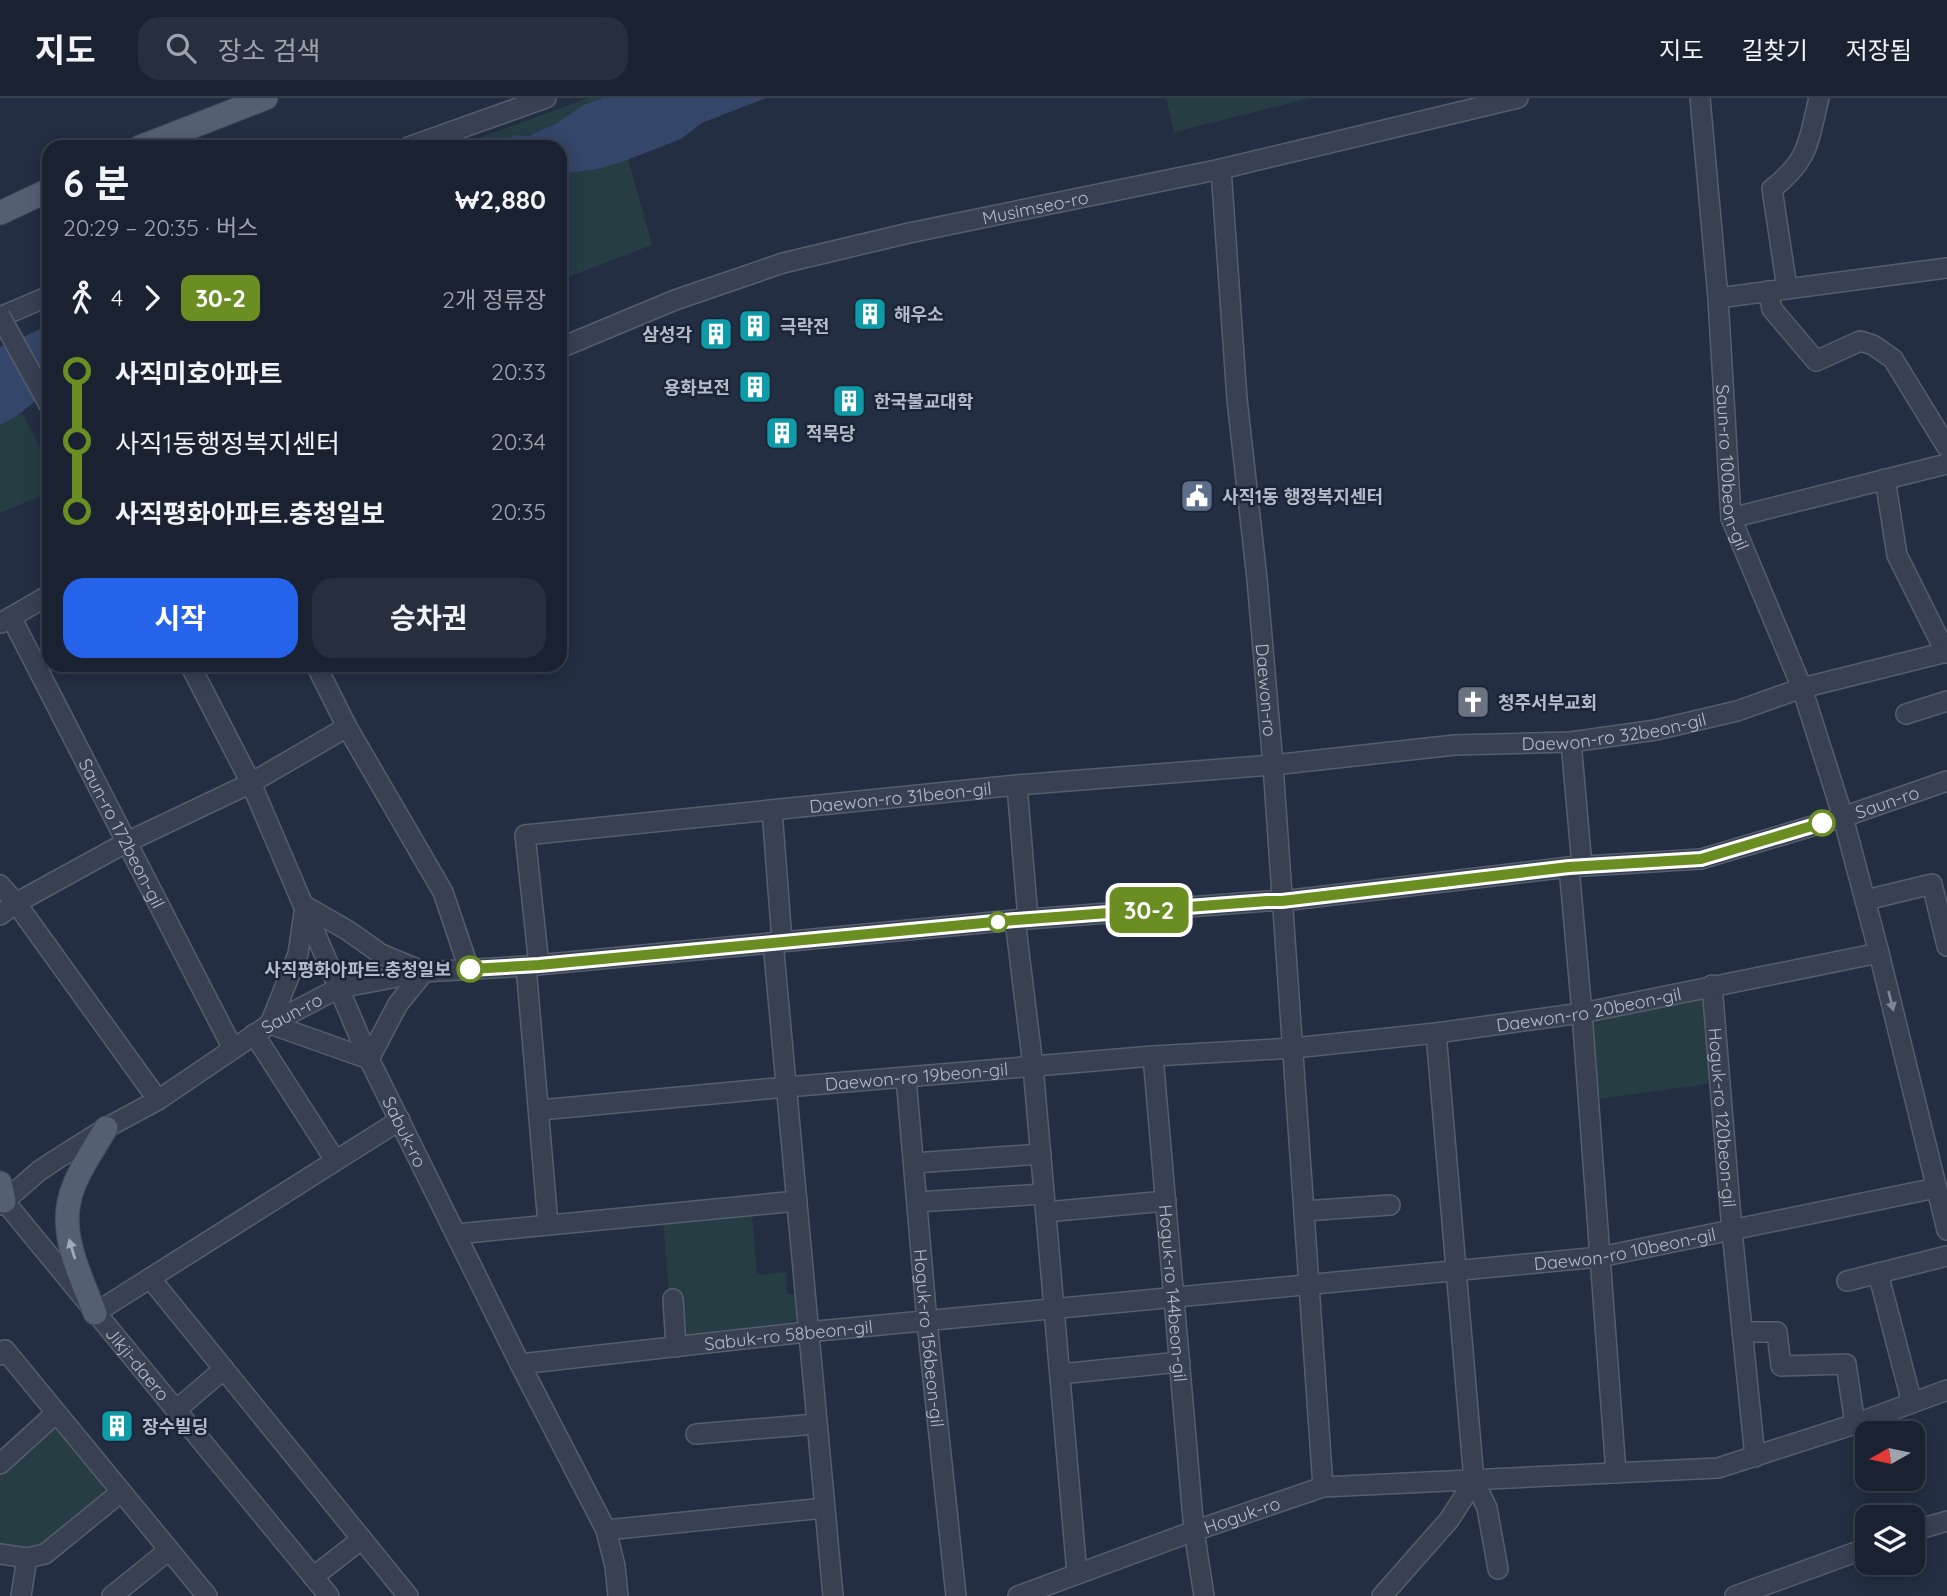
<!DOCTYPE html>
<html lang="ko">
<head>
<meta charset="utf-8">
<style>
  :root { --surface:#1a2232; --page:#272f3e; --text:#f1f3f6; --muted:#9fa4ac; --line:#383f4d; --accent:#2563eb }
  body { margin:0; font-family:Quicksand,"Noto Sans KR",sans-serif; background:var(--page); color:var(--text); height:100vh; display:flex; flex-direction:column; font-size:26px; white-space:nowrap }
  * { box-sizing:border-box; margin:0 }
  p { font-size:23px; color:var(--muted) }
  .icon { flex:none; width:38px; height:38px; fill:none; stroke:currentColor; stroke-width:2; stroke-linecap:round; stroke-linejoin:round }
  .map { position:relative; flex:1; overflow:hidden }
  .sheet { position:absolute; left:42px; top:42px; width:525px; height:532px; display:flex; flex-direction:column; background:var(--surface); border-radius:21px; box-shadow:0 4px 18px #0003,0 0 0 2px var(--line) }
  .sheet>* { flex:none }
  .badge { padding:0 14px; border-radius:10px; font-size:24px; line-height:46px }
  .needle { width:46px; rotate:261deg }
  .tools { position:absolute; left:1855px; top:1323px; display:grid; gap:14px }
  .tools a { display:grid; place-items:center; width:70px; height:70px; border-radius:14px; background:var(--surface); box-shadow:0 4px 18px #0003,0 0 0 2px var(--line); font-size:35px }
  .map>.badge { position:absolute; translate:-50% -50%; box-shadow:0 0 0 4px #fff }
  .legs { display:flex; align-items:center; gap:10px; height:77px; padding:0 21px; font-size:23px }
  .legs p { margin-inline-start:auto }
  .headline { display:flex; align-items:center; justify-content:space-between; height:119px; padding:0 21px }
  h1 { font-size:38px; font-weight:700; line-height:52px }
  .action { display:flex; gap:14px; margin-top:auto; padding:14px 21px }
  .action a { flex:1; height:80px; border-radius:21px; background:var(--accent); color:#fff; font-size:28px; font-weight:700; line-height:80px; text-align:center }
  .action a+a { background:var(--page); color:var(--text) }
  ul { padding:0 21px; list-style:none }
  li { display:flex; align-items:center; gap:24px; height:70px; font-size:26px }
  li i { display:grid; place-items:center; width:10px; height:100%; margin:0 9px; background:currentColor }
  li i::after { content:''; width:18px; height:18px; margin:-9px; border:5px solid; border-radius:50%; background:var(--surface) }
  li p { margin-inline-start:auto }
  li:first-child i { background:linear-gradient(#0000 50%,currentColor 0) }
  li:last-child i { background:linear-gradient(currentColor 50%,#0000 0) }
  header { display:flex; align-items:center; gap:42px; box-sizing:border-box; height:98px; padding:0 35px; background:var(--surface); border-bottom:2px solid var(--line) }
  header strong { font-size:33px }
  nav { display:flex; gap:38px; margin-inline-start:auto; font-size:24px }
  .search { width:490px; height:63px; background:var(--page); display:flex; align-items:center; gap:18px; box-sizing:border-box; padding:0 24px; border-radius:21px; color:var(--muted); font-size:26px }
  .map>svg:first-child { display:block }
  .green { fill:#253d43 }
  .water { fill:#344669 }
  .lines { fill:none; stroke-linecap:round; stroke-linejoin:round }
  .minor-casing { stroke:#555e6f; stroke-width:22 }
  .major-casing { stroke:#41495b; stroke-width:25 }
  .minor { stroke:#384052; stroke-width:19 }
  .major { stroke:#555f72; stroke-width:23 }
  .minor-bridge-casing { stroke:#555e6f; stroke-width:22; stroke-linecap:butt }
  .minor-bridge { stroke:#384052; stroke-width:19 }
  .oneway { fill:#7c8495 }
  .oneway2 { fill:#a1a9ba }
  .line-1-casing { stroke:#fff; stroke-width:16 }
  .line-1 { stroke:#6b8e23; stroke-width:10 }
  .stop-1-dot { fill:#fff; stroke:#6b8e23; stroke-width:3.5 }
  .labels { text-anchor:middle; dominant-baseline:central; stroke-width:5; stroke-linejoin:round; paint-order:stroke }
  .street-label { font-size:18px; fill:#b4bccc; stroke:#1c2537 }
  .poi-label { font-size:18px; font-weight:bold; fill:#b4bccc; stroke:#1c2537; text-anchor:start }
  .stop-label { font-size:18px; font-weight:bold; fill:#b4bccc; stroke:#1c2537; text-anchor:end }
</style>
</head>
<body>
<header>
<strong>지도</strong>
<div class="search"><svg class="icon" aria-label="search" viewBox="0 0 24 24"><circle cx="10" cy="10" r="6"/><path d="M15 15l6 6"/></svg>장소 검색</div>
<nav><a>지도</a><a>길찾기</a><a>저장됨</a></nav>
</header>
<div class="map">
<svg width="1947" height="1498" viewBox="0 0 1947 1498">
  <rect width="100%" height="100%" fill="#232e42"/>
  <g class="green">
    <polygon points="588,0 603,0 583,7 557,25 528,38 516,37 487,49 455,49"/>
    <polygon points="1166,0 1312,0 1174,34"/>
    <polygon points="628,60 652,147 560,182 560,87 565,86 568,75 597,71"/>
    <polygon points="22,315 49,366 49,394 0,415 0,327"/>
    <polygon points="1692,898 1707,904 1715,985 1598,1001 1592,927 1600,917"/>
    <polygon points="752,1114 757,1177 786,1174 787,1196 796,1196 799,1218 785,1230 680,1241 669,1194 663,1122"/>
    <polygon points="46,1327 60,1330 102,1381 104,1396 37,1449 27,1452 0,1448 0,1370"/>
  </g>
  <g class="water">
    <polygon points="603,0 766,0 702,25 681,41 622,64 597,71 568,75 565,86 560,87 560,49 487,49 516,37 528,38 557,25 583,7"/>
    <polygon points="49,227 49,293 15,319 0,327 0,249"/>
  </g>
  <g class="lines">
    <defs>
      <g id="minor">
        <path id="s1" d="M1700,0L1718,200L1731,420L1802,590L1843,719L1879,855L1947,1132"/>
        <polyline points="408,49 546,0"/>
        <path id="s2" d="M1221,71L1237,301L1257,481L1273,667L1323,1389"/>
        <path d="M1787,190L1772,91C1810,61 1808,44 1819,0"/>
        <polyline points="1768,193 1772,211 1816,263 1860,243 1873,247 1893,261 1947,349"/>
        <polyline points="1718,200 1947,170"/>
        <polyline points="0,219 49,198"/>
        <path id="s3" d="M560,250L675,202L783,165L909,135L1221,71L1518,0"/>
        <polyline points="1885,381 1897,457 1946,555"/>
        <polyline points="1731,420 1947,366"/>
        <path id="s4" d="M11,519L233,951"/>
        <polyline points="1,525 49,497"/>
        <path id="s5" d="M190,567L251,685L369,961L520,1266L606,1432L615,1468L618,1498"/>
        <polyline points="316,567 347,629 443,794 469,871"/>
        <polyline points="1906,616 1947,603"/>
        <polyline points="1571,644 1582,768"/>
        <polyline points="1017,687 1028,821"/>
        <polyline points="772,712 782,843"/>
        <polyline points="1569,769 1582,915 1616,1375"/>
        <polyline points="0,787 16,805 158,1002"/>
        <polyline points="1866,802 1932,786 1947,848"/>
        <polygon points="305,808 347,832 381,856 424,874 398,906 369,961 270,926 298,856"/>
        <polyline points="0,817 16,805 127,744 251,685 347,629"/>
        <polyline points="1015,822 1033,968 1077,1476"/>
        <polyline points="773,844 833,1498"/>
        <path id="s6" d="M539,867L525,737L1017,687L1273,667L1455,647L1571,644L1656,632L1737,613L1802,590L1947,554"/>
        <polyline points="526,868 548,1126"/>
        <path id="s7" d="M1712,887L1732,1133L1755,1359"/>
        <polyline points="1436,935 1474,1383 1487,1410 1498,1471"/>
        <polyline points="254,936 335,1062"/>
        <path id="s8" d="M1153,958L1194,1433L1204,1498"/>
        <path id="s9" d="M906,980L927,1224L956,1498"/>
        <path id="s10" d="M540,1012L787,989L1153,958L1294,950L1436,935L1582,915L1879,855"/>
        <polyline points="914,1065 1041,1056"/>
        <path id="s11" d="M0,1098L329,1498"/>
        <polyline points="917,1104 1044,1096"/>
        <path id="s12" d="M0,1107L39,1073L54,1063L106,1030L158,1002L270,926L339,890L424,874L526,868L1015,822L1267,803H1282L1569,769L1701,761L1843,719L1947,683"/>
        <polyline points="1304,1113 1390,1107"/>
        <polyline points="1046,1114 1166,1103"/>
        <polyline points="456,1136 797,1103"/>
        <polyline points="1878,1175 1912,1305"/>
        <polyline points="150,1180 408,1498"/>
        <polyline points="1847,1183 1947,1158"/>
        <polyline points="673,1201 676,1249"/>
        <polyline points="95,1215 400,1022"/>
        <polyline points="1742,1234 1777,1234 1781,1268 1846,1266 1855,1326"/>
        <polyline points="0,1257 5,1252 207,1498"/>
        <path id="s13" d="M520,1266L807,1234L1600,1159L1936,1090"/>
        <polyline points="1060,1276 1180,1264"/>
        <polyline points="176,1312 224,1271"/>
        <polyline points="696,1336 816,1326"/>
        <polyline points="0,1366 56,1315"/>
        <polyline points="606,1432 824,1410"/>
        <polyline points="1913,1433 1947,1423"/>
        <polyline points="0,1456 27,1460 45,1456 121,1394"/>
        <polyline points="313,1479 362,1441"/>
        <polyline points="21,1498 27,1460"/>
        <polyline points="112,1498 169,1452"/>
        <path id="s14" d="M1018,1498L1194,1433L1323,1389L1718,1370L1855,1326L1947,1292"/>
        <polyline points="1382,1498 1449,1422 1474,1383"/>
        <polyline points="1735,1498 1867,1450"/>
      </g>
      <g id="major">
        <polyline points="140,49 266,0"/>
        <polyline points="0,115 49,92"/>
        <polyline points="0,1085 4,1103"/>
        <path d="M95,1215C82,1181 61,1141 69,1104C74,1078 93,1053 106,1030"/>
      </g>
    </defs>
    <use href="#minor" class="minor-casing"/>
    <use href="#major" class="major-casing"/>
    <use href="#minor" class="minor"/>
    <use href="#major" class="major"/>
    <defs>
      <polyline id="minor-bridge" points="0,218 49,307"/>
    </defs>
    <use href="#minor-bridge" class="minor-bridge-casing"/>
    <use href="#minor-bridge" class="minor-bridge"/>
  </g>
  <defs><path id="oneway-solid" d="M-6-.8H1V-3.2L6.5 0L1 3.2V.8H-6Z" transform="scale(1.75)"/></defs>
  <use class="oneway" href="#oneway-solid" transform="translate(1891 903) rotate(76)"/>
  <use class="oneway2" href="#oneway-solid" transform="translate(72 1151) rotate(-107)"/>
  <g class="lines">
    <defs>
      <polyline id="line-1" points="470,871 539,867 1015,822 1267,803 1282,803 1569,769 1701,761 1822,725"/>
    </defs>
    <use href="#line-1" class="line-1-casing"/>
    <use href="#line-1" class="line-1"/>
  </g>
  <defs>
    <symbol id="building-square" viewBox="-11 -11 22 22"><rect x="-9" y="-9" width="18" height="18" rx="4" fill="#0f9aa8" stroke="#1c2537"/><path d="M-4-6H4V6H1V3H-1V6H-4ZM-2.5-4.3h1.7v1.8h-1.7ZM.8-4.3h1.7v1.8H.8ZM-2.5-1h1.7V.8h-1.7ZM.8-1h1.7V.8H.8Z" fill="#fff"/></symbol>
    <symbol id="civic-square" viewBox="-11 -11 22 22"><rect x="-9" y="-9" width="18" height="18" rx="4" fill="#5c6f8a" stroke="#1c2537"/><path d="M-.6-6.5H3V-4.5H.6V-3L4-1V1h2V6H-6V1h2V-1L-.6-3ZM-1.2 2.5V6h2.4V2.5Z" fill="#fff"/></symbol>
    <symbol id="church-square" viewBox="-11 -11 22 22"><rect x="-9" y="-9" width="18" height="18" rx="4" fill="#6b7280" stroke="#1c2537"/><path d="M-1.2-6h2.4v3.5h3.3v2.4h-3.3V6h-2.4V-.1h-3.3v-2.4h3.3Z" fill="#fff"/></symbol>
  </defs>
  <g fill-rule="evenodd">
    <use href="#building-square" x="851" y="197" width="38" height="38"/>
    <use href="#building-square" x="736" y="209" width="38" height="38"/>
    <use href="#building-square" x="697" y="217" width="38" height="38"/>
    <use href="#building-square" x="736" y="270" width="38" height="38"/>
    <use href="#building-square" x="830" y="284" width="38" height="38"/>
    <use href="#building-square" x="763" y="316" width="38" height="38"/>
    <use href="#civic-square" x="1178" y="379" width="38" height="38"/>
    <use href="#church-square" x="1454" y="585" width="38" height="38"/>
    <use href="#building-square" x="98" y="1309" width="38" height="38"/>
  </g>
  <g class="stop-1-dot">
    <circle cx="1822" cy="725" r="12"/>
    <circle cx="998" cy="824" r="9"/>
    <circle cx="470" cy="871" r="12"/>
  </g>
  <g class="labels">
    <g class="street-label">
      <text stroke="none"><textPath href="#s3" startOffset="497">Musimseo-ro</textPath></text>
      <text stroke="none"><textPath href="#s1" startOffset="371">Saun-ro 100beon-gil</textPath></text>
      <text stroke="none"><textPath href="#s2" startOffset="523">Daewon-ro</textPath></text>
      <text stroke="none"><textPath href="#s6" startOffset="1225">Daewon-ro 32beon-gil</textPath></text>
      <text stroke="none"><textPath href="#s6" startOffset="508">Daewon-ro 31beon-gil</textPath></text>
      <text stroke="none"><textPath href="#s12" startOffset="1967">Saun-ro</textPath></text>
      <text stroke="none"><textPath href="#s4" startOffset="243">Saun-ro 172beon-gil</textPath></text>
      <text stroke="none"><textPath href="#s10" startOffset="1054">Daewon-ro 20beon-gil</textPath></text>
      <text stroke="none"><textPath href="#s12" startOffset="350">Saun-ro</textPath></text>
      <text stroke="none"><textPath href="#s10" startOffset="378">Daewon-ro 19beon-gil</textPath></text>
      <text stroke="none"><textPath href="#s7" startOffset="133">Hoguk-ro 120beon-gil</textPath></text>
      <text stroke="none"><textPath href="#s5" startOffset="514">Sabuk-ro</textPath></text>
      <text stroke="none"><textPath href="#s13" startOffset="1111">Daewon-ro 10beon-gil</textPath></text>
      <text stroke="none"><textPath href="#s8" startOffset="238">Hoguk-ro 144beon-gil</textPath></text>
      <text stroke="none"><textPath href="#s13" startOffset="270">Sabuk-ro 58beon-gil</textPath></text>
      <text stroke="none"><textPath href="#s9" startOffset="261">Hoguk-ro 156beon-gil</textPath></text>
      <text stroke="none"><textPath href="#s11" startOffset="217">Jikji-daero</textPath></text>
      <text stroke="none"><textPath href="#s14" startOffset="238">Hoguk-ro</textPath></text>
    </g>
    <g class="poi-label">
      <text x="894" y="216">해우소</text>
      <text x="780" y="228">극락전</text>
      <text x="692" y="236" text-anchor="end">삼성각</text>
      <text x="730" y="289" text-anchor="end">용화보전</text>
      <text x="874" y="303">한국불교대학</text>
      <text x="806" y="335">적묵당</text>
      <text x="1222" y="398">사직1동 행정복지센터</text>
      <text x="1498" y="604">청주서부교회</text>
      <text x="142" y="1328">장수빌딩</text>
    </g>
    <g class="stop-label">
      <text x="451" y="871">사직평화아파트.충청일보</text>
    </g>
  </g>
</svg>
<div class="tools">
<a><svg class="needle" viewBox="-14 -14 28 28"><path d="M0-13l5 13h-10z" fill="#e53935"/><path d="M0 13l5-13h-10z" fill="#9fa4ac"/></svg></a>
<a><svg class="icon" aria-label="layers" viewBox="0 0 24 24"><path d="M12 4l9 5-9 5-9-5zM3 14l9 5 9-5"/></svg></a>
</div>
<b class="badge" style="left:1149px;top:812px;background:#6b8e23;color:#fff">30-2</b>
<section class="sheet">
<div class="headline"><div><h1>6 분</h1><p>20:29 – 20:35 · 버스</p></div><b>₩2,880</b></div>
<div class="legs"><svg class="icon" aria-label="walk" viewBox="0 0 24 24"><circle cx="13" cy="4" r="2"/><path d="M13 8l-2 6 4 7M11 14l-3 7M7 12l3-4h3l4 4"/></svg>4<svg class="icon" aria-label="forward" viewBox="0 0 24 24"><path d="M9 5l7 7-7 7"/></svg><b class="badge" style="background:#6b8e23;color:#fff">30-2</b><p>2개 정류장</p></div>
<ul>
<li><i style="color:#6b8e23"></i><b>사직미호아파트</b><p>20:33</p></li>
<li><i style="color:#6b8e23"></i><span>사직1동행정복지센터</span><p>20:34</p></li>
<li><i style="color:#6b8e23"></i><b>사직평화아파트.충청일보</b><p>20:35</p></li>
</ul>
<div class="action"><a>시작</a><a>승차권</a></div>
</section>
</div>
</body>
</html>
